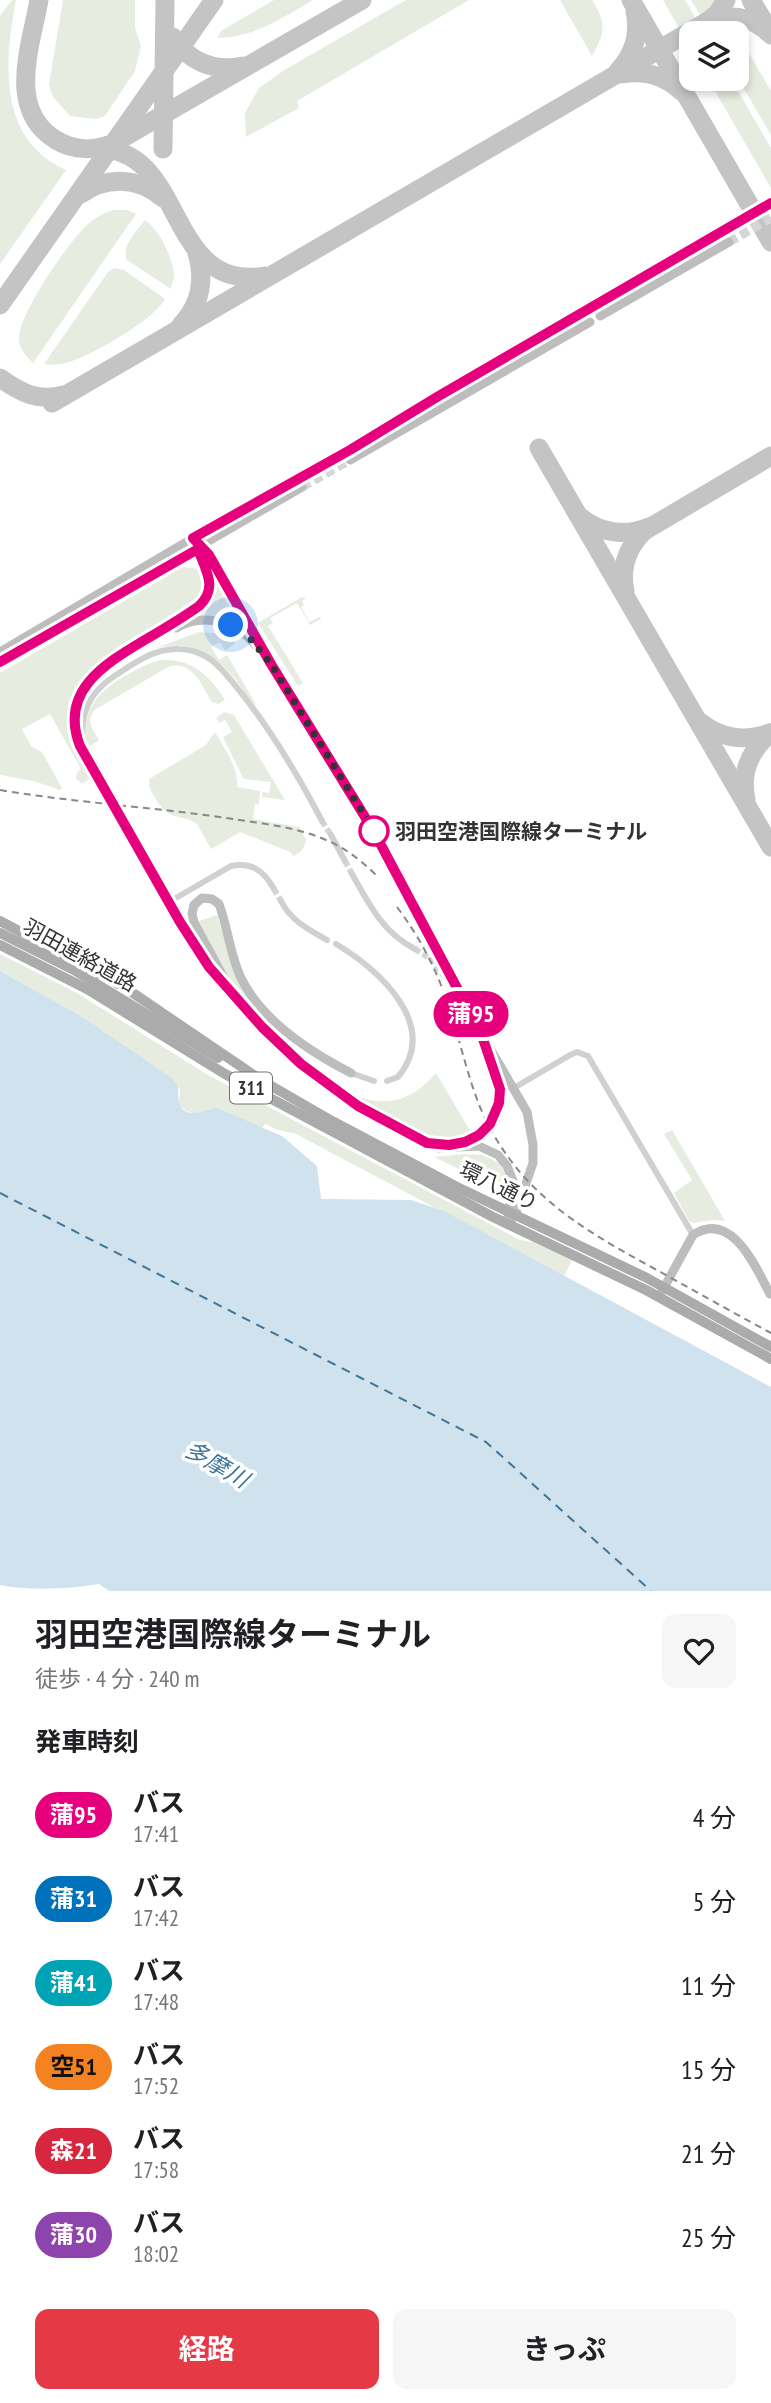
<!DOCTYPE html>
<html lang="ja">
<head>
<meta charset="utf-8">
<style>
  :root { --surface:#fff; --page:#f6f6f6; --text:#202124; --muted:#757577; --accent:#e63946 }
  body { margin:0; font-family:"PT Sans Narrow","Noto Sans JP",sans-serif; background:var(--page); color:var(--text); height:100vh; display:flex; flex-direction:column; font-size:26px; white-space:nowrap }
  * { box-sizing:border-box; margin:0 }
  p { font-size:23px; color:var(--muted) }
  .icon { flex:none; width:38px; height:38px; fill:none; stroke:currentColor; stroke-width:2; stroke-linecap:round; stroke-linejoin:round }
  .map { position:relative; height:1591px; overflow:hidden }
  .sheet { display:flex; flex-direction:column; background:var(--surface); flex:1 }
  .sheet>* { flex:none }
  .badge { padding:0 14px; border-radius:23px; font-size:24px; line-height:46px }
  .controls { position:absolute; left:679px; top:21px; display:grid; gap:14px }
  .controls a { display:grid; place-items:center; width:70px; height:70px; border-radius:14px; background:var(--surface); box-shadow:0 4px 10px #0003; font-size:35px }
  .you { position:absolute; width:35px; height:35px; margin:-18px; border:5px solid #fff; border-radius:50%; background:#1a73e8; box-shadow:0 0 0 10px #1a73e833 }
  .map>.badge { position:absolute; translate:-50% -50%; box-shadow:0 0 0 4px #fff }
  h2 { padding:0 35px; font-size:26px; line-height:63px }
  .round { display:grid; place-items:center; flex:none; width:74px; height:74px; border-radius:14px; background:var(--page) }
  .headline { display:flex; align-items:center; justify-content:space-between; height:119px; padding:0 35px }
  h1 { font-size:33px; font-weight:700; line-height:52px }
  .action { display:flex; gap:14px; margin-top:auto; padding:14px 35px }
  .action a { flex:1; height:80px; border-radius:14px; background:var(--accent); color:#fff; font-size:28px; font-weight:700; line-height:80px; text-align:center }
  .action a+a { background:var(--page); color:var(--text) }
  ul { padding:0; list-style:none }
  li { display:flex; align-items:center; gap:21px; height:84px; padding:0 35px }
  li div { flex:1 }
  li b { display:block; font-size:26px }
  li em { font-style:normal }
  li .badge { min-width:77px; font-weight:700; text-align:center }
  .map>svg:first-child { display:block }
  .green { fill:#e6ecdf }
  .water { fill:#cfe2ee }
  .lines { fill:none; stroke-linecap:round; stroke-linejoin:round }
  .ferry { stroke:#3f7597; stroke-width:2; stroke-dasharray:9 7; stroke-linecap:butt }
  .taxiway { stroke:#c4c4c4; stroke-width:19 }
  .street-tunnel { stroke:#d6d6d6; stroke-width:6; stroke-dasharray:6 3; stroke-linecap:butt }
  .secondary-tunnel { stroke:#d6d6d6; stroke-width:9; stroke-dasharray:9 4.5; stroke-linecap:butt }
  .street { stroke:#d0d0d0; stroke-width:6 }
  .secondary { stroke:#bdbdbd; stroke-width:9 }
  .primary { stroke:#ababab; stroke-width:10 }
  .rail { stroke:#888; stroke-width:2; stroke-dasharray:7 5; stroke-linecap:butt }
  .line-casing { stroke:#fff; stroke-width:16 }
  .line { stroke:#e6007e; stroke-width:10 }
  .walk { stroke:#333; stroke-width:7; stroke-dasharray:0 12.6 }
  .stop-dot { fill:#fff; stroke:#e6007e; stroke-width:3.5 }
  .labels { text-anchor:middle; dominant-baseline:central; stroke-width:7; stroke-linejoin:round; paint-order:stroke }
  .shield { fill:#fff; stroke:#707070; stroke-width:2 }
  .shield-label { font-size:19px; font-weight:bold; fill:#333 }
  .stop-label { font-size:21px; font-weight:bold; fill:#333; stroke:#fff; text-anchor:start }
  .street-label { font-size:21px; fill:#333; stroke:#fff }
  .water-label { font-size:23px; font-style:italic; fill:#3f7597; stroke:#fff }
</style>
</head>
<body>
<div class="map">
<svg width="771" height="1591" viewBox="0 0 771 1591">
  <rect width="100%" height="100%" fill="#fff"/>
  <g class="green">
    <path d="M12,0H16C3,68 0,141 66,170L0,264V16Z"/>
    <polygon points="63,0 135,0 135,28 141,46 135,71 105,116 96,119 70,116 53,97 49,84"/>
    <path d="M274,0H313C282,18 253,38 217,38L221,31Z"/>
    <polygon points="406,0 469,0 297,101 299,108 246,137 245,113 259,88 286,69"/>
    <path d="M560,0H592C607,23 605,33 592,56Z"/>
    <polygon points="663,0 685,0 704,33 691,33 691,49"/>
    <polygon points="691,0 718,0 771,91 771,135 737,77 737,33 711,33"/>
    <polygon points="708,79 731,79 771,148 771,188"/>
    <path d="M114,210H126L136,214L33,363C27,357 20,350 19,341C16,317 68,243 86,226C94,218 103,213 114,210Z"/>
    <path d="M145,220C163,234 170,255 174,273C175,280 171,282 171,289L127,260C121,245 136,233 145,220Z"/>
    <path d="M114,268L124,270L165,299C155,319 90,357 66,363C59,365 51,365 44,364L108,272Z"/>
    <path d="M207,560L248,630L227,619L197,616C215,593 223,590 207,560Z"/>
    <path d="M183,567L200,569C208,581 205,592 196,603L90,672C58,712 67,734 91,775L90,779L82,783L76,779L77,773L81,769L79,765L50,714L22,729L31,746L42,752L62,788L60,790L34,781L0,775V673Z"/>
    <polygon points="302,597 306,598 302,601 304,605 301,607 309,622 320,617 321,619 310,625 297,603 270,618 273,623 268,626 303,683 298,686 258,623"/>
    <path d="M199,632L225,634L235,640L234,644L225,651L220,642L211,647L219,660L227,655L257,706C249,700 243,689 236,680C215,653 187,639 153,649Z"/>
    <path d="M161,660C193,659 209,675 225,700L218,704L212,702C201,685 194,662 170,666L96,709C85,720 92,728 99,740L87,748C80,713 96,692 125,676C137,669 148,663 161,660Z"/>
    <polygon points="224,712 234,715 285,800 262,797 262,792 269,793 271,782 244,779 223,737 232,732 225,720 219,723 216,718"/>
    <path d="M215,732C225,750 238,766 237,787L260,791L259,804H255L253,819L300,827L306,840C304,849 301,852 294,856L290,852L240,832L211,849L197,824C176,811 170,824 154,796C150,790 149,786 149,779L206,745Z"/>
    <polygon points="217,915 237,979 250,999 245,1002 228,979 199,921"/>
    <path d="M0,954L77,993L208,1075L520,1240L533,1242L572,1260L564,1276L296,1134L275,1129L266,1124L261,1128L215,1107C202,1113 190,1117 179,1105L180,1089L81,1016L0,971Z"/>
    <path d="M436,1073L472,1134C431,1153 387,1117 353,1095C388,1108 412,1101 436,1073Z"/>
    <polygon points="672,1130 725,1221 713,1220 693,1223 689,1221 674,1193 692,1180 664,1134"/>
    <polygon points="465,1154 482,1155 500,1163 508,1181 496,1187 434,1157"/>
  </g>
  <path class="water" d="M0,971L81,1016L173,1079C181,1088 177,1091 179,1102C182,1119 205,1112 215,1107L282,1136L317,1166L321,1199L411,1200L444,1211L771,1387V1591H109L99,1584C68,1589 29,1591 0,1585Z"/>
  <g class="lines">
    <polyline class="ferry" points="0,1193 486,1442 651,1591"/>
    <g class="taxiway">
      <path d="M39,0C31,46 6,110 56,140C74,151 95,151 114,143L362,0"/>
      <polyline points="631,0 771,242"/>
      <polyline points="751,0 769,30"/>
      <path d="M709,21C733,13 753,17 771,35"/>
      <path d="M173,37C189,62 214,72 243,66"/>
      <path d="M618,71C634,54 640,34 635,11"/>
      <path d="M622,74C644,70 664,75 681,91"/>
      <path d="M98,149C186,147 165,293 265,276"/>
      <polyline points="163,149 165,0"/>
      <path d="M81,194C107,176 138,177 163,198"/>
      <polyline points="0,305 214,0"/>
      <path d="M181,325C201,304 205,280 197,253"/>
      <path d="M0,378C21,393 38,402 64,395"/>
      <polyline points="52,403 708,21 717,14 726,0"/>
      <polyline points="539,448 771,847"/>
      <path d="M579,516C599,533 625,537 649,527"/>
      <path d="M625,591C620,568 627,548 644,531L771,456"/>
      <path d="M700,722C722,739 744,742 770,733"/>
      <path d="M746,800C740,772 750,751 770,733"/>
    </g>
    <g class="street-tunnel">
      <polyline points="322,821 331,835"/>
      <polyline points="345,861 352,874"/>
      <polyline points="274,889 281,901"/>
      <polyline points="415,949 431,959 451,984"/>
    </g>
    <g class="secondary-tunnel">
      <polyline points="721,232 771,203"/>
      <polyline points="729,242 771,218"/>
      <polyline points="298,480 350,450"/>
      <polyline points="302,487 350,460"/>
      <polyline points="373,830 395,871"/>
    </g>
    <g class="street">
      <path d="M83,742C79,712 92,690 116,675C136,662 155,648 179,649C190,649 201,653 210,659C221,667 230,679 239,690C271,730 298,775 322,821"/>
      <polyline points="331,835 345,861"/>
      <path d="M352,874C369,904 383,933 415,949"/>
      <path d="M281,901C291,921 308,929 327,940"/>
      <path d="M169,902L231,866C252,862 264,871 274,889"/>
      <path d="M336,944C379,970 441,1025 398,1077L387,1081"/>
      <polyline points="351,1073 374,1081"/>
      <polyline points="514,1088 570,1055 577,1052 588,1056 693,1235"/>
    </g>
    <g class="secondary">
      <polyline points="594,307 721,232"/>
      <polyline points="600,316 729,242"/>
      <polyline points="350,450 437,397 584,312"/>
      <polyline points="350,460 590,322"/>
      <path d="M193,538C203,561 220,585 199,606C182,617 165,628 148,639C107,663 58,690 80,746L188,935L224,987L301,1064L358,1106L406,1133L438,1148L479,1146L498,1155L507,1166L513,1181L507,1224"/>
      <polyline points="200,544 209,555 271,664 373,830"/>
      <path d="M176,628C204,612 237,621 256,646"/>
      <polyline points="0,652 193,538 298,480"/>
      <polyline points="0,662 302,487"/>
      <polyline points="395,871 481,1033 527,1112 533,1145 533,1163 515,1215 512,1219"/>
      <path d="M225,980L194,922L192,914L194,905L202,898L212,899L219,904C228,928 230,955 241,978C262,1021 310,1052 351,1073"/>
      <path d="M461,1143C507,1129 503,1091 489,1055"/>
      <path d="M661,1293L693,1235C732,1209 756,1268 770,1294"/>
    </g>
    <g class="primary">
      <polyline points="0,921 124,987 261,1080 332,1121 457,1187 647,1278 771,1347"/>
      <polyline points="0,933 74,970 218,1058"/>
      <polyline points="0,945 87,989 225,1074 493,1217 646,1290 771,1359"/>
    </g>
    <g class="rail">
      <path d="M0,790C77,803 155,807 233,819C264,824 297,827 326,840C346,848 363,862 378,877"/>
      <path d="M397,907C415,931 430,957 441,985C457,1025 464,1067 480,1107C516,1191 578,1227 655,1269C693,1290 732,1312 771,1333"/>
    </g>
  </g>
  <g class="lines">
    <defs>
      <path id="line" d="M0,662L198,549C205,570 219,587 199,606C181,619 162,630 143,641C103,665 59,692 80,746L180,922L209,967L262,1027L301,1064L358,1106L427,1143L449,1145L465,1142L479,1135L490,1124L499,1103L500,1089L481,1033L373,830L271,664L209,555L193,538L350,450L437,397L771,203"/>
    </defs>
    <use href="#line" class="line-casing"/>
    <use href="#line" class="line"/>
    <polyline class="walk" points="231,625 248,636 271,664 374,831"/>
  </g>
  <circle class="stop-dot" cx="374" cy="831" r="14"/>
  <g class="labels">
    <rect class="shield" x="230" y="1072.5" width="42" height="31" rx="5"/>
    <g class="shield-label">
      <text x="251" y="1088">311</text>
    </g>
    <g class="stop-label">
      <text x="395" y="831">羽田空港国際線ターミナル</text>
    </g>
    <g class="street-label">
      <text transform="translate(80 955) rotate(29)">羽田連絡道路</text>
      <text transform="translate(499 1186) rotate(26)">環八通り</text>
    </g>
    <g class="water-label">
      <text transform="translate(217 1464) rotate(30)">多摩川</text>
    </g>
  </g>
</svg>
<div class="controls">
<a><svg class="icon" aria-label="layers" viewBox="0 0 24 24"><path d="M12 4l9 5-9 5-9-5zM3 14l9 5 9-5"/></svg></a>
</div>
<div class="you" style="left:231px;top:625px"></div>
<b class="badge" style="left:471px;top:1014px;background:#e6007e;color:#fff">蒲95</b>
</div>
<section class="sheet">
<div class="headline"><div><h1>羽田空港国際線ターミナル</h1><p>徒歩 · 4 分 · 240 m</p></div><a class="round"><svg class="icon" aria-label="heart" viewBox="0 0 24 24"><path d="M12 20l-8-8c-3-5 5-10 8-4 3-6 11-1 8 4z"/></svg></a></div>
<h2>発車時刻</h2>
<ul>
<li><span class="badge" style="background:#e6007e;color:#fff">蒲95</span><div><b>バス</b><p>17:41</p></div><em>4 分</em></li>
<li><span class="badge" style="background:#0072bc;color:#fff">蒲31</span><div><b>バス</b><p>17:42</p></div><em>5 分</em></li>
<li><span class="badge" style="background:#00a3b4;color:#fff">蒲41</span><div><b>バス</b><p>17:48</p></div><em>11 分</em></li>
<li><span class="badge" style="background:#f58220;color:#111">空51</span><div><b>バス</b><p>17:52</p></div><em>15 分</em></li>
<li><span class="badge" style="background:#d7263d;color:#fff">森21</span><div><b>バス</b><p>17:58</p></div><em>21 分</em></li>
<li><span class="badge" style="background:#8e44ad;color:#fff">蒲30</span><div><b>バス</b><p>18:02</p></div><em>25 分</em></li>
</ul>
<div class="action"><a>経路</a><a>きっぷ</a></div>
</section>
</body>
</html>
